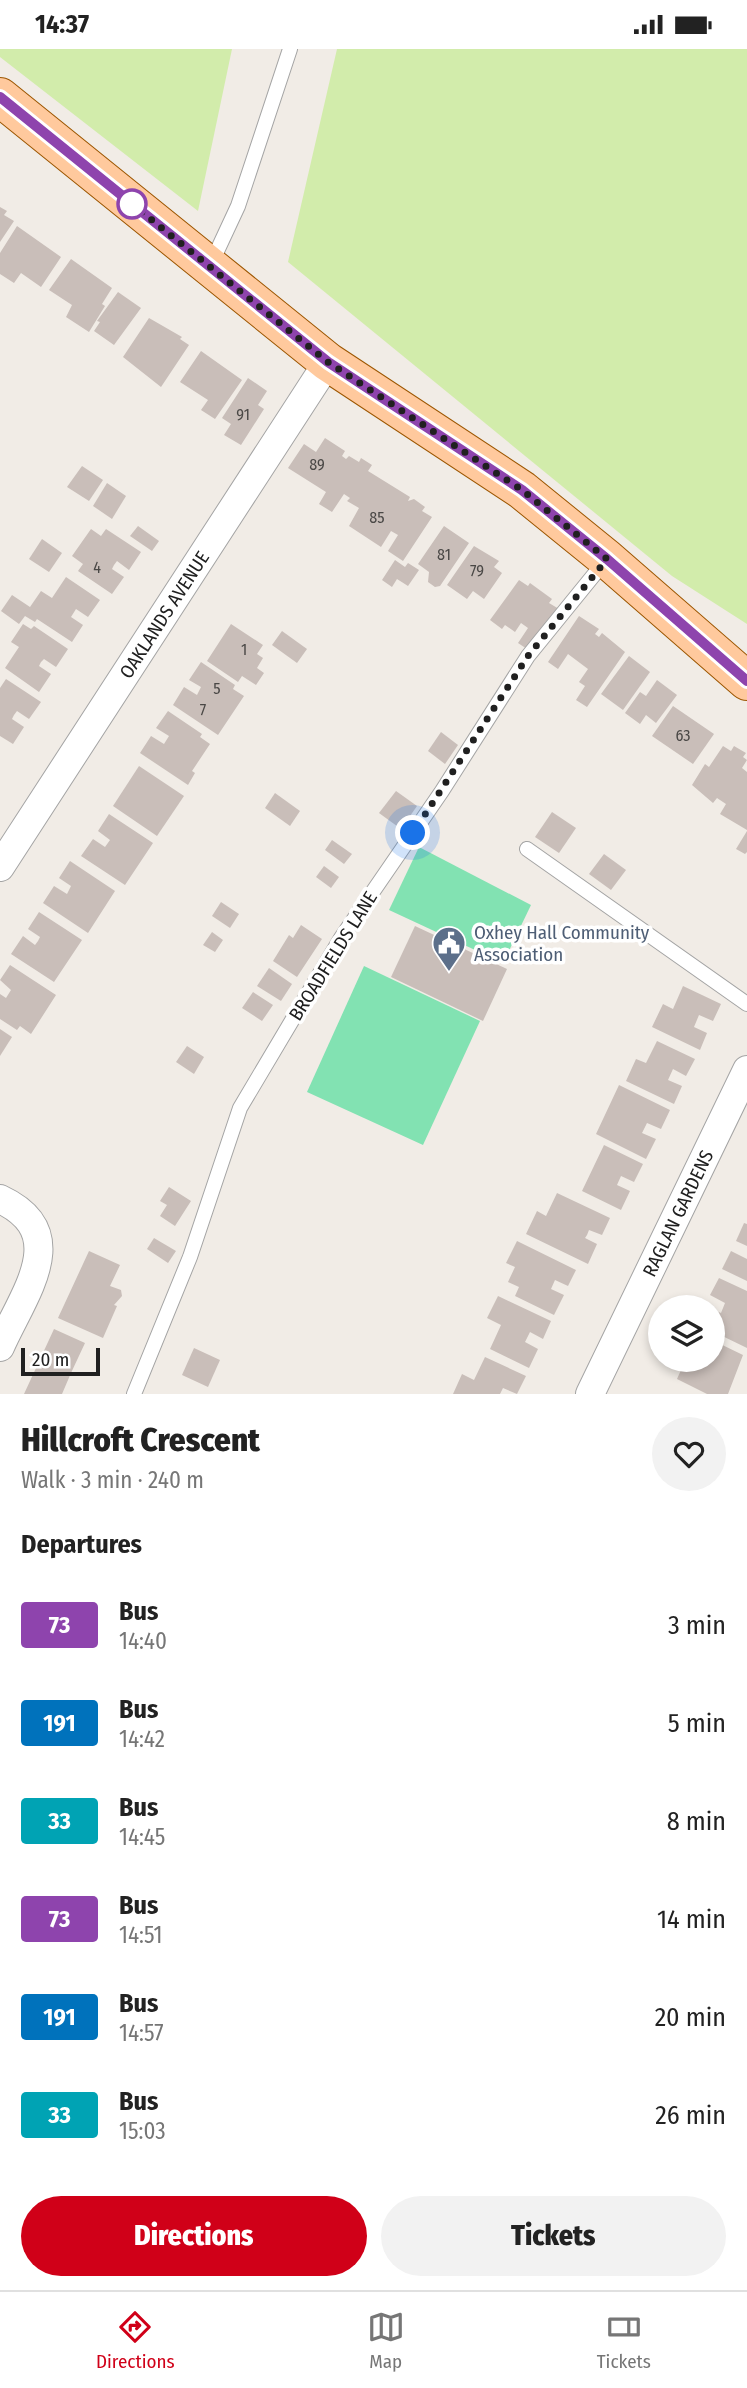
<!DOCTYPE html>
<html lang="en">
<head>
<meta charset="utf-8">
<style>
  :root { --surface:#fff; --page:#f2f2f2; --text:#222; --muted:#767676; --line:#e0e0e0; --accent:#d00018 }
  body { margin:0; font-family:"Fira Sans Condensed",sans-serif; background:var(--page); color:var(--text); height:100vh; display:flex; flex-direction:column; font-size:26px; white-space:nowrap }
  * { box-sizing:border-box; margin:0 }
  p { font-size:23px; color:var(--muted) }
  .icon { flex:none; width:38px; height:38px; fill:none; stroke:currentColor; stroke-width:2; stroke-linecap:round; stroke-linejoin:round }
  .map { position:relative; height:1345px; overflow:hidden }
  .sheet { display:flex; flex-direction:column; background:var(--surface); flex:1 }
  .sheet>* { flex:none }
  .badge { padding:0 14px; border-radius:5px; font-size:24px; line-height:46px }
  .controls { position:absolute; left:648px; top:1246px; display:grid; gap:14px }
  .controls a { display:grid; place-items:center; width:77px; height:77px; border-radius:50%; background:var(--surface); box-shadow:0 4px 10px #0003; font-size:35px }
  .scale { position:absolute; left:21px; bottom:18px; width:79px; box-sizing:border-box; padding-left:7px; border:4px solid #202020; border-top:0; font-size:19px; line-height:24px; white-space:nowrap; color:#202020; -webkit-text-stroke:5px #fff; paint-order:stroke }
  .you { position:absolute; width:35px; height:35px; margin:-18px; border:5px solid #fff; border-radius:50%; background:#1a73e8; box-shadow:0 0 0 10px #1a73e833 }
  .map>.badge { position:absolute; translate:-50% -50%; box-shadow:0 0 0 4px #fff }
  h2 { padding:0 21px; font-size:26px; line-height:63px }
  .round { display:grid; place-items:center; flex:none; width:74px; height:74px; border-radius:37px; background:var(--page) }
  .overview { display:flex; align-items:center; justify-content:space-between; height:119px; padding:0 21px }
  h1 { font-size:33px; font-weight:800; line-height:52px }
  .cta { display:flex; gap:14px; margin-top:auto; padding:14px 21px }
  .cta a { flex:1; height:80px; border-radius:42px; background:var(--accent); color:#fff; font-size:28px; font-weight:800; line-height:80px; text-align:center }
  .cta a+a { background:var(--page); color:var(--text) }
  ul { padding:0; list-style:none }
  li { display:flex; align-items:center; gap:21px; height:98px; padding:0 21px }
  li div { flex:1 }
  li b { display:block; font-size:26px }
  li em { font-style:normal }
  li .badge { min-width:77px; font-weight:700; text-align:center }
  .status { display:flex; justify-content:space-between; align-items:center; height:49px; padding:0 35px; background:var(--surface); direction:ltr }
  .status svg { height:19px; fill:currentColor }
  .menu { display:flex; justify-content:space-around; align-items:center; height:98px; border-top:2px solid var(--line); background:var(--surface); font-size:19px; color:var(--muted) }
  .menu a { display:grid; justify-items:center; gap:4px }
  .menu .on { color:var(--accent) }
  .map>svg:first-child { display:block }
  .grass { fill:#d2ecab }
  .pitch { fill:#82e2b2 }
  .building { fill:#c9beb9 }
  .lines { fill:none; stroke-linecap:round; stroke-linejoin:round }
  .lane-casing { stroke:#a4a4a4; stroke-width:16 }
  .street-casing { stroke:#a4a4a4; stroke-width:30 }
  .primary-casing { stroke:#9c5600; stroke-width:40 }
  .lane { stroke:#fff; stroke-width:14 }
  .street { stroke:#fff; stroke-width:28 }
  .primary { stroke:#ffc99d; stroke-width:38 }
  .line-casing { stroke:#fff; stroke-width:16 }
  .line { stroke:#8e44ad; stroke-width:10 }
  .walk { stroke:#202020; stroke-width:7; stroke-dasharray:0 12.6 }
  .stop-dot { fill:#fff; stroke:#8e44ad; stroke-width:3.5 }
  .labels { text-anchor:middle; dominant-baseline:central; stroke-width:7; stroke-linejoin:round; paint-order:stroke }
  .number-label { font-size:16px; fill:#4a4846 }
  .street-label { font-size:19px; fill:#202020; stroke:#fff }
  .service-label { font-size:19px; fill:#4e5e75; stroke:#fff; text-anchor:start }
</style>
</head>
<body>
<div class="status"><b>14:37</b><svg viewBox="0 0 49 12"><path d="M0 12V9h3v3zM5 12V6h3v6zM10 12V3h3v9zM15 12V0h3v12zM26 1h20v11H26zM47 4h2v5h-2z"/></svg></div>
<div class="map">
<svg width="747" height="1345" viewBox="0 0 747 1345">
  <rect width="100%" height="100%" fill="#f1ece6"/>
  <g class="grass">
    <polygon points="0,0 232,0 198,162 0,8"/>
    <polygon points="337,0 747,0 747,575 672,527 288,213"/>
  </g>
  <g class="pitch">
    <polygon points="419,798 531,856 503,914 389,861"/>
    <polygon points="364,917 480,972 423,1096 307,1043"/>
  </g>
  <g class="building">
    <polygon points="0,158 7,162 4,166 14,172 0,193"/>
    <polygon points="17,177 61,208 41,238 21,224 14,234 0,225 0,204"/>
    <polygon points="71,210 112,239 102,255 105,257 89,283 66,268 72,256 49,241"/>
    <polygon points="118,243 141,259 114,296 94,282 100,273 97,272"/>
    <polygon points="149,269 182,288 180,290 189,296 161,338 123,308"/>
    <polygon points="201,302 242,331 215,370 201,361 208,351 180,333"/>
    <polygon points="248,329 267,342 258,356 264,360 241,396 224,386 231,375 222,369"/>
    <polygon points="325,389 345,402 342,407 346,410 349,407 359,413 361,409 372,416 368,422 410,448 408,452 414,450 425,458 422,462 432,468 403,512 388,502 398,486 391,482 381,498 349,477 359,459 347,452 350,449 344,445 332,463 319,455 326,443 288,419 304,395 316,403"/>
    <polygon points="82,417 103,431 89,452 67,438"/>
    <polygon points="107,434 126,447 112,470 93,457"/>
    <polygon points="138,477 159,492 152,502 130,487"/>
    <polygon points="444,477 469,494 440,537 435,538 428,533 429,523 418,515"/>
    <polygon points="91,480 101,487 106,480 141,503 129,521 117,512 114,516 112,520 124,528 112,545 78,522 83,515 72,507"/>
    <polygon points="42,490 62,504 49,523 29,510"/>
    <polygon points="474,497 499,512 494,518 502,524 484,550 473,542 467,550 447,536"/>
    <polygon points="395,511 405,518 408,514 419,521 408,537 397,530 392,538 382,531"/>
    <polygon points="66,528 100,551 88,568 76,560 71,568 83,576 72,593 37,570 35,573 25,567 19,575 1,562 12,546 30,558 41,542 52,549"/>
    <polygon points="519,531 528,537 530,534 552,550 549,554 559,560 530,602 518,594 528,579 521,574 515,583 505,576 502,580 490,571"/>
    <polygon points="579,567 599,580 595,585 599,588 602,584 625,603 587,658 576,651 585,637 579,633 588,620 568,605 558,620 548,613"/>
    <polygon points="23,575 31,580 34,577 68,600 56,618 44,610 41,613 39,617 51,625 39,643 5,619 19,598 11,593"/>
    <polygon points="231,575 263,596 257,605 263,609 257,619 264,624 256,636 242,627 238,633 207,612"/>
    <polygon points="282,582 307,600 297,614 272,596"/>
    <polygon points="629,607 650,623 623,661 601,645"/>
    <polygon points="201,613 235,636 233,640 244,647 218,686 173,656 184,638 197,646 201,638 189,631"/>
    <polygon points="6,630 41,653 29,670 17,662 14,666 12,670 24,678 13,695 0,687 0,639"/>
    <polygon points="657,631 677,646 656,674 646,666 640,675 625,664 640,643 646,647"/>
    <polygon points="673,657 714,685 693,715 652,687"/>
    <polygon points="168,662 202,685 200,688 210,695 192,722 195,724 188,736 140,704 151,687 164,695 169,687 156,679"/>
    <polygon points="441,683 458,696 445,715 428,702"/>
    <polygon points="723,697 731,702 734,697 746,704 743,708 747,711 742,719 747,723 747,781 720,765 726,755 717,749 713,754 692,736 705,715 709,718"/>
    <polygon points="139,717 184,747 157,787 113,757"/>
    <polygon points="396,742 417,757 401,780 379,764"/>
    <polygon points="275,744 300,762 290,777 265,759"/>
    <polygon points="552,763 576,779 559,804 535,788"/>
    <polygon points="109,765 153,794 125,836 81,807 93,790 105,798 110,791 98,782"/>
    <polygon points="747,782 747,803 745,805 736,800"/>
    <polygon points="332,791 352,805 344,815 325,801"/>
    <polygon points="604,805 626,821 611,841 589,825"/>
    <polygon points="70,812 115,842 88,884 43,854 54,837 67,845 71,837 59,829"/>
    <polygon points="324,817 339,828 331,839 316,828"/>
    <polygon points="221,853 239,865 230,879 212,867"/>
    <polygon points="39,863 82,891 54,933 11,905 23,887 35,896 38,892 40,888 28,880"/>
    <polygon points="301,876 322,890 297,928 273,912 289,886 293,889"/>
    <polygon points="415,877 507,920 483,972 391,928"/>
    <polygon points="212,883 223,891 215,903 203,896"/>
    <polygon points="10,916 56,946 31,985 20,977 17,981 0,970 0,945 6,949 11,941 0,931"/>
    <polygon points="269,919 292,935 281,952 257,937"/>
    <polygon points="683,937 721,955 713,972 699,966 694,978 707,984 700,1001 652,978 663,955 673,960"/>
    <polygon points="253,943 273,956 262,972 242,959"/>
    <polygon points="0,980 12,988 0,1007"/>
    <polygon points="657,992 695,1010 686,1027 673,1020 668,1031 682,1037 674,1055 626,1032 636,1010 646,1014"/>
    <polygon points="187,997 204,1008 194,1025 176,1013"/>
    <polygon points="619,1036 670,1061 661,1080 647,1074 642,1084 656,1090 646,1110 596,1085"/>
    <polygon points="604,1096 643,1115 634,1133 621,1127 617,1136 630,1142 621,1161 582,1142"/>
    <polygon points="169,1138 191,1152 175,1177 160,1167 167,1156 160,1152"/>
    <polygon points="557,1144 610,1169 602,1186 589,1181 587,1186 585,1189 597,1195 588,1215 526,1185 537,1162 546,1167"/>
    <polygon points="744,1174 747,1175 747,1197 736,1192"/>
    <polygon points="154,1189 176,1202 168,1214 147,1200"/>
    <polygon points="517,1192 576,1221 568,1237 555,1231 551,1240 564,1246 554,1266 515,1247 519,1238 508,1233 515,1218 506,1214"/>
    <polygon points="89,1202 120,1216 110,1237 121,1241 122,1247 114,1256 117,1257 103,1289 58,1269"/>
    <polygon points="731,1202 747,1210 747,1232 722,1220"/>
    <polygon points="719,1229 747,1242 747,1299 712,1282 712,1260 721,1264 725,1254 710,1246"/>
    <polygon points="498,1247 551,1272 543,1290 530,1283 525,1293 538,1300 529,1319 490,1300 501,1276 487,1269"/>
    <polygon points="54,1280 85,1294 71,1324 62,1345 24,1345"/>
    <polygon points="712,1291 743,1306 728,1345 707,1345 677,1330 685,1312 700,1319 704,1311 712,1311"/>
    <polygon points="194,1299 220,1311 208,1338 182,1326"/>
    <polygon points="485,1308 526,1327 517,1345 503,1339 500,1345 453,1345 462,1325 474,1331"/>
  </g>
  <g class="lines">
    <defs>
      <g id="lane">
        <polyline points="211,215 238,157 290,0"/>
        <polyline points="527,800 747,955"/>
        <polyline points="134,1345 190,1208 240,1059 341,889 442,742 528,607 606,511"/>
      </g>
      <g id="street">
        <path id="s1" d="M0,818L328,313"/>
        <path d="M0,1150C73,1184 24,1244 0,1298"/>
        <path id="s2" d="M590,1345L747,1021"/>
      </g>
      <polyline id="primary" points="0,48 328,313 522,441 607,510 747,632"/>
    </defs>
    <use href="#lane" class="lane-casing"/>
    <use href="#street" class="street-casing"/>
    <use href="#primary" class="primary-casing"/>
    <use href="#lane" class="lane"/>
    <use href="#street" class="street"/>
    <use href="#primary" class="primary"/>
  </g>
  <g class="lines">
    <defs>
      <polyline id="line" points="0,48 328,313 522,441 607,510 747,632"/>
    </defs>
    <use href="#line" class="line-casing"/>
    <use href="#line" class="line"/>
    <polyline class="walk" points="132,155 328,313 522,441 607,510 528,607 413,784"/>
  </g>
  <defs>
    <symbol id="civic-pin" viewBox="-11 -11 22 30"><path d="M0 17L-7.5 6A9.5 9.5 0 1 1 7.5 6Z" fill="#5c6f8a" stroke="#fff"/><path d="M-.6-6.5H3V-4.5H.6V-3L4-1V1h2V6H-6V1h2V-1L-.6-3ZM-1.2 2.5V6h2.4V2.5Z" fill="#fff"/></symbol>
  </defs>
  <g fill-rule="evenodd">
    <use href="#civic-pin" x="430" y="875" width="38" height="52"/>
  </g>
  <circle class="stop-dot" cx="132" cy="155" r="14"/>
  <g class="labels">
    <g class="number-label">
      <text x="243" y="365">91</text>
      <text x="317" y="415">89</text>
      <text x="377" y="468">85</text>
      <text x="444" y="505">81</text>
      <text x="97" y="518">4</text>
      <text x="477" y="521">79</text>
      <text x="244" y="600">1</text>
      <text x="217" y="639">5</text>
      <text x="203" y="660">7</text>
      <text x="683" y="686">63</text>
    </g>
    <g class="street-label">
      <text stroke="none"><textPath href="#s1" startOffset="301">OAKLANDS AVENUE</textPath></text>
      <text transform="translate(333 907) rotate(-58)">BROADFIELDS LANE</text>
      <text stroke="none"><textPath href="#s2" startOffset="201">RAGLAN GARDENS</textPath></text>
    </g>
    <g class="service-label">
      <text x="474" y="883">Oxhey Hall Community<tspan x="474" dy="22">Association</tspan></text>
    </g>
  </g>
</svg>
<div class="controls">
<a><svg class="icon" aria-label="layers" viewBox="0 0 24 24"><path d="M12 4l9 5-9 5-9-5zM3 14l9 5 9-5"/></svg></a>
</div>
<div class="scale">20 m</div>
<div class="you" style="left:413px;top:784px"></div>
</div>
<section class="sheet">
<div class="overview"><div><h1>Hillcroft Crescent</h1><p>Walk · 3 min · 240 m</p></div><a class="round"><svg class="icon" aria-label="heart" viewBox="0 0 24 24"><path d="M12 20l-8-8c-3-5 5-10 8-4 3-6 11-1 8 4z"/></svg></a></div>
<h2>Departures</h2>
<ul>
<li><span class="badge" style="background:#8e44ad;color:#fff">73</span><div><b>Bus</b><p>14:40</p></div><em>3 min</em></li>
<li><span class="badge" style="background:#0072bc;color:#fff">191</span><div><b>Bus</b><p>14:42</p></div><em>5 min</em></li>
<li><span class="badge" style="background:#00a3b4;color:#fff">33</span><div><b>Bus</b><p>14:45</p></div><em>8 min</em></li>
<li><span class="badge" style="background:#8e44ad;color:#fff">73</span><div><b>Bus</b><p>14:51</p></div><em>14 min</em></li>
<li><span class="badge" style="background:#0072bc;color:#fff">191</span><div><b>Bus</b><p>14:57</p></div><em>20 min</em></li>
<li><span class="badge" style="background:#00a3b4;color:#fff">33</span><div><b>Bus</b><p>15:03</p></div><em>26 min</em></li>
</ul>
<div class="cta"><a>Directions</a><a>Tickets</a></div>
</section>
<nav class="menu">
<a class="on"><svg class="icon" aria-label="directions" viewBox="0 0 24 24"><path d="M12 3l9 9-9 9-9-9zM9 14v-3h6M13 9l2 2-2 2"/></svg>Directions</a>
<a><svg class="icon" aria-label="map" viewBox="0 0 24 24"><path d="M3 6l6-2 6 2 6-2v14l-6 2-6-2-6 2zM9 4v14M15 6v14"/></svg>Map</a>
<a><svg class="icon" aria-label="tickets" viewBox="0 0 24 24"><path d="M3 7h18v10H3zM15 7v10"/></svg>Tickets</a>
</nav>
</body>
</html>
